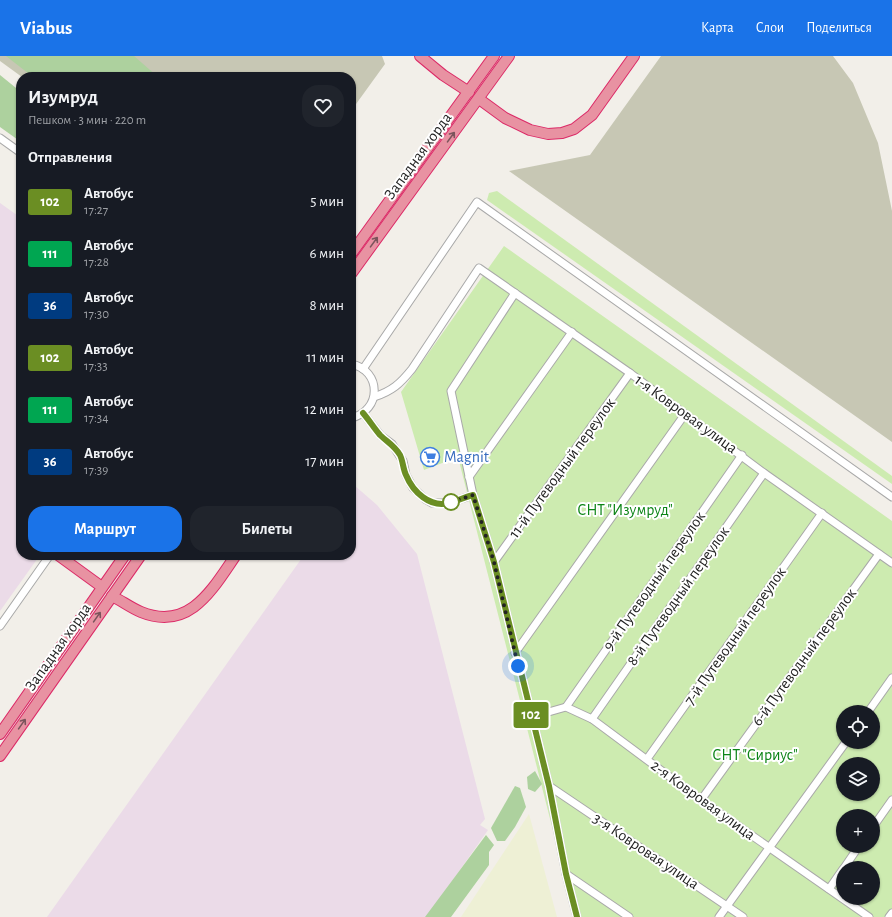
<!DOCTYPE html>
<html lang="ru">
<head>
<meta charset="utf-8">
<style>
  :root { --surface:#171b24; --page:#20242c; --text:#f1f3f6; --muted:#9ea1a6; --accent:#1a73e8 }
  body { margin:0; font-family:"Alegreya Sans",sans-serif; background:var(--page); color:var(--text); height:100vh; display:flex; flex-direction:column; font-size:15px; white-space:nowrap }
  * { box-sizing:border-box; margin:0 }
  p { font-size:13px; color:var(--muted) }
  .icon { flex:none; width:22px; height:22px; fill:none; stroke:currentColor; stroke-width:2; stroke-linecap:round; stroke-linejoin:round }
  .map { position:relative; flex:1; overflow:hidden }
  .drawer { position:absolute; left:16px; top:16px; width:340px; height:488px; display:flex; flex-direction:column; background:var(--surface); border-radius:16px; box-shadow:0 1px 3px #0004 }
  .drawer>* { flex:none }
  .badge { padding:0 8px; border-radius:3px; font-size:14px; line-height:26px }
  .fabs { position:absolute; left:836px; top:649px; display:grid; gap:8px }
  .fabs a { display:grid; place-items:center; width:44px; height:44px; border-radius:50%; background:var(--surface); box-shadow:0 1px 3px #0004; font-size:20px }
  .you { position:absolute; width:20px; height:20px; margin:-10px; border:3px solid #fff; border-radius:50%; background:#1a73e8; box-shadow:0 0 0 6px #1a73e833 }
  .map>.badge { position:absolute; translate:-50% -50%; box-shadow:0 0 0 2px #fff }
  h2 { padding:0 12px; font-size:15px; line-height:36px }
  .round { display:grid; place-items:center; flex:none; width:42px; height:42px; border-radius:16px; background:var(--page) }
  .head { display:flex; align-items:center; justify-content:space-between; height:68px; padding:0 12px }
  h1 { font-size:19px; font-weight:700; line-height:30px }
  .primary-button { display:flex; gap:8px; margin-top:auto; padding:8px 12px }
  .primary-button a { flex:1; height:46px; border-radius:16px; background:var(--accent); color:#fff; font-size:16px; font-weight:700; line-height:46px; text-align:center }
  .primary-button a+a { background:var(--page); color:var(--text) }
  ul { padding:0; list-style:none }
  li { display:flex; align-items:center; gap:12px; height:52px; padding:0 12px }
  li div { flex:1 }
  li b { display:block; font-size:15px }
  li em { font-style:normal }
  li .badge { min-width:44px; font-weight:700; text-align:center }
  header { display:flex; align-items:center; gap:24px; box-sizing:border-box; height:56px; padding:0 20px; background:var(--accent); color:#fff }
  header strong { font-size:19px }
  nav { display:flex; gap:22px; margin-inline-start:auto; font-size:14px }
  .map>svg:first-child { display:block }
  .industrial { fill:#ebdbe8 }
  .construction { fill:#c7c7b4 }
  .farmland { fill:#eef0d5 }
  .grass { fill:#cdebb0; fill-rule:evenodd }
  .forest { fill:#add19e }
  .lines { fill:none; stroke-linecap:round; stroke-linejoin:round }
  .minor-casing { stroke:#a9a9a9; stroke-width:9 }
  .highway-casing { stroke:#dc2a67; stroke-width:12 }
  .minor { stroke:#fff; stroke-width:7 }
  .highway { stroke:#e892a2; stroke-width:10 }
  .oneway { stroke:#7b545c }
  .line-casing { stroke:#fff; stroke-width:9 }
  .line { stroke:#6b8e23; stroke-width:6 }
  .walk { stroke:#222; stroke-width:4; stroke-dasharray:0 7.2 }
  .stop-dot { fill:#fff; stroke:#6b8e23; stroke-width:2 }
  .labels { text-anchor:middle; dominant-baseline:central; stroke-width:4; stroke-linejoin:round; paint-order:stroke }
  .street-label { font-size:16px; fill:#222; stroke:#fff }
  .shop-label { font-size:16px; fill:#366cbe; stroke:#fff; text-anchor:start }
  .park-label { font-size:16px; fill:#0c8416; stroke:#fff }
</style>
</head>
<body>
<header>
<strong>Viabus</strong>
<nav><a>Карта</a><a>Слои</a><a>Поделиться</a></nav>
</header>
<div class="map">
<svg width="892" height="861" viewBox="0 0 892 861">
  <rect width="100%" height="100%" fill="#f2efe9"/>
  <g class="industrial">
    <polygon points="0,147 21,162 21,499 40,499 0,555"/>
    <polygon points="354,429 377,449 417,498 485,763 480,769 488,774 427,861 47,861 304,499 351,499 351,433"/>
  </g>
  <g class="construction">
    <polygon points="0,0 382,0 385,8 351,55 351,21 22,21 0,5"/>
    <polygon points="661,0 833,0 853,27 878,87 892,155 892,386 509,115 590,99"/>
  </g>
  <polygon class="farmland" points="529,758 557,861 461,861"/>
  <g class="grass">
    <polygon points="497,135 892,420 892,428 487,144 489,137"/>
    <path d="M504,190L892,465V861H575L458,401L424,414L401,336ZM843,656H873V686H843ZM843,708H873V738H843ZM843,760H873V790H843ZM843,812H873V842H843Z"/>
  </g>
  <g class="forest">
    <polygon points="6,0 134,0 158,21 33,21"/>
    <polygon points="0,19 21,36 21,86 0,71"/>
    <polygon points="535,715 542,728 535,736 528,733 527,721"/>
    <polygon points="515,730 520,732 526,751 515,771 505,785 497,785 491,772"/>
    <polygon points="486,779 494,789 489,796 489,809 451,861 425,861"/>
  </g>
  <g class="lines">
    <defs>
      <g id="minor">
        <polyline points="0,82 21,97"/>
        <polyline points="515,237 451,335 473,439 494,506 549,730 566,818 577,861"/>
        <path d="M351,308C382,314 382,355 351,362"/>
        <polyline points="363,313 477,146 892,441"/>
        <path d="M374,341C392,335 400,328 412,313L479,212L630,317L764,417L892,507"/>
        <polyline points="363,357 381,380 392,388 403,405 406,419 413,432 425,443 432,447 449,447 473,439"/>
        <polyline points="469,421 572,276"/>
        <polyline points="494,506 630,317"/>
        <polyline points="0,570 50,499"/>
        <polyline points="515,597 685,358"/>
        <polyline points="566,651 742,399"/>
        <polyline points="868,656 892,622"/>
        <polyline points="531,661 566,651 592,663 701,744 869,861"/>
        <polyline points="592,663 764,417"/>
        <polyline points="647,703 822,457"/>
        <polyline points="549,730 743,861"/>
        <polyline points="701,744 879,498"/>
        <polyline points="873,771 892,744"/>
        <polyline points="844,812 859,790"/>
        <polyline points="566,818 629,861"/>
        <polyline points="829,833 843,813"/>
        <polyline points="719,861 846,686"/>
        <polyline points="889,861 892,857"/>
      </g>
      <g id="highway">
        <polyline points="420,0 443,19 469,36"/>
        <polyline points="479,43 505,62 530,74 548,78 562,77 574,73 592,59 634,0"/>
        <polyline points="351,198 494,0"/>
        <polyline points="351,218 509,0"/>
        <polyline points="58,499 102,531"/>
        <path d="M112,540C122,545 131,552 141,556C190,576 213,532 236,499"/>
        <polyline points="0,678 125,499"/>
        <polyline points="0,700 141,499"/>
      </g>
    </defs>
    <use href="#minor" class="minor-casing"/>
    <use href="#highway" class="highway-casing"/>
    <use href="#minor" class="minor"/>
    <use href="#highway" class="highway"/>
  </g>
  <defs><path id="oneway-shaft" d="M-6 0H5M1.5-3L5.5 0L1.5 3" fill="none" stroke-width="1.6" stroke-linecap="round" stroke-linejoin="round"/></defs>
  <g class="oneway">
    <use href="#oneway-shaft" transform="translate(451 81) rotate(-54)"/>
    <use href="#oneway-shaft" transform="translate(374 186) rotate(-54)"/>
    <use href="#oneway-shaft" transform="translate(97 561) rotate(-55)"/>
    <use href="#oneway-shaft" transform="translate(22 668) rotate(-55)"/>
  </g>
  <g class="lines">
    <defs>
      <path id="line" d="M363,357C369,364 374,372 380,379C387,386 394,389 400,399C403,405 403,413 406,419C413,436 430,452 449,447C457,445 465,441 473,439L494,506L549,730L566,818L577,861"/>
    </defs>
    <use href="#line" class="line-casing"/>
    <use href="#line" class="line"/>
    <polyline class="walk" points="451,446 448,447 473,439 494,506 518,610"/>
  </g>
  <defs>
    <symbol id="supermarket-ring" viewBox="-11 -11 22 22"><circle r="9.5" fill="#fff" stroke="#3f7fe0" stroke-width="1.5"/><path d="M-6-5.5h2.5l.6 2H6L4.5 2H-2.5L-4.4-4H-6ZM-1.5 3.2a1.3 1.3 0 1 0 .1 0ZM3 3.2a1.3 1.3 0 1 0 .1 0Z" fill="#3f7fe0"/></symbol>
  </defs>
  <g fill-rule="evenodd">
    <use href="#supermarket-ring" x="419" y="390" width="22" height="22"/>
  </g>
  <circle class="stop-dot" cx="451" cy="446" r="8"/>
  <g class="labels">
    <g class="street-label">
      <text transform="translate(418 100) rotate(-54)">Западная хорда</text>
      <text transform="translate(686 358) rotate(36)">1-я Ковровая улица</text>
      <text transform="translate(562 412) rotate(-54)">11-й Путеводный переулок</text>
      <text transform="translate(654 525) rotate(-55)">9-й Путеводный переулок</text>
      <text transform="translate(678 540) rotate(-55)">8-й Путеводный переулок</text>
      <text transform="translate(735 580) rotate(-55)">7-й Путеводный переулок</text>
      <text transform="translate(58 591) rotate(-55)">Западная хорда</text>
      <text transform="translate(804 601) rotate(-54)">6-й Путеводный переулок</text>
      <text transform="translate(703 744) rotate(36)">2-я Ковровая улица</text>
      <text transform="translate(646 795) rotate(34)">3-я Ковровая улица</text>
    </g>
    <g class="shop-label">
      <text x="444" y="401">Magnit</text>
    </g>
    <g class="park-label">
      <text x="625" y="454">СНТ "Изумруд"</text>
      <text x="755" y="699">СНТ "Сириус"</text>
    </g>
  </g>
</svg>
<div class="fabs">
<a><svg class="icon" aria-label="locate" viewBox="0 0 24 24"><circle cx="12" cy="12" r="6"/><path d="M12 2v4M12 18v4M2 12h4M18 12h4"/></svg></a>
<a><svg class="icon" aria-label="layers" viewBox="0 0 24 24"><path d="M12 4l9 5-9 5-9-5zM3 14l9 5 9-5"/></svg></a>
<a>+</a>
<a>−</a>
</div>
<div class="you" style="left:518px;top:610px"></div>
<b class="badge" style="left:531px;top:659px;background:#6b8e23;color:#fff">102</b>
<section class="drawer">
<div class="head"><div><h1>Изумруд</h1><p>Пешком · 3 мин · 220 m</p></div><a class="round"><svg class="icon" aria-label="heart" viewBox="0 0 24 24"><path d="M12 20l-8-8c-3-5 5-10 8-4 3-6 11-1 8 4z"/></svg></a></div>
<h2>Отправления</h2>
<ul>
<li><span class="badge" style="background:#6b8e23;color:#fff">102</span><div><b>Автобус</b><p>17:27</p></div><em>5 мин</em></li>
<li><span class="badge" style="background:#00a651;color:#fff">111</span><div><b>Автобус</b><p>17:28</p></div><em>6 мин</em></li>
<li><span class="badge" style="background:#003b80;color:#fff">36</span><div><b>Автобус</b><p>17:30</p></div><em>8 мин</em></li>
<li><span class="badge" style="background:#6b8e23;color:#fff">102</span><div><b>Автобус</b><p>17:33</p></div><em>11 мин</em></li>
<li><span class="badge" style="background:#00a651;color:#fff">111</span><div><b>Автобус</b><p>17:34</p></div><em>12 мин</em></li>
<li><span class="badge" style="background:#003b80;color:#fff">36</span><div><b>Автобус</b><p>17:39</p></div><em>17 мин</em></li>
</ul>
<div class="primary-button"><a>Маршрут</a><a>Билеты</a></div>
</section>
</div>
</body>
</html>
